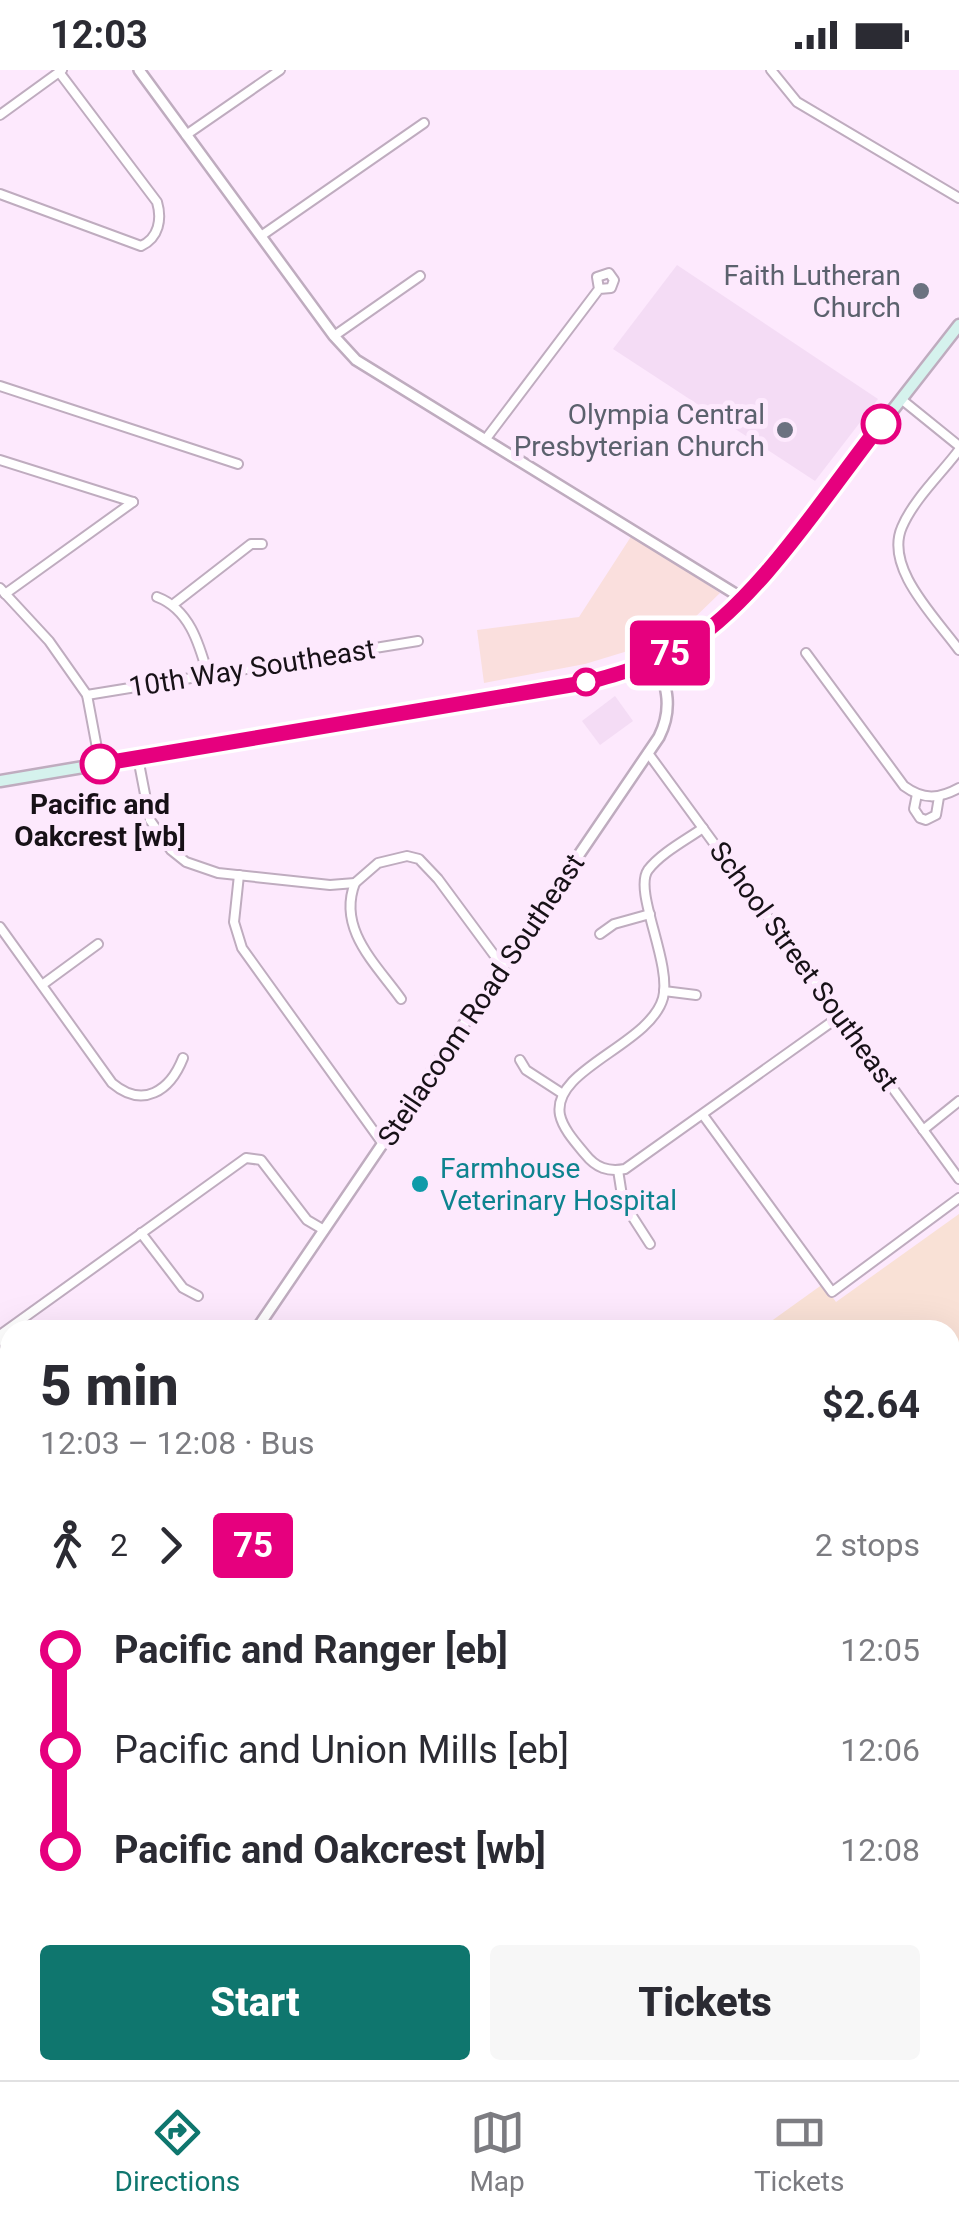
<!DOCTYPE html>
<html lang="en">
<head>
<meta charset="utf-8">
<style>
  :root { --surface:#fff; --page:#f7f7f7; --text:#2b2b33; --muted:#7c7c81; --line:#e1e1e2; --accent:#0f766e }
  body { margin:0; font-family:Roboto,sans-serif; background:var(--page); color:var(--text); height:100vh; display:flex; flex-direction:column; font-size:38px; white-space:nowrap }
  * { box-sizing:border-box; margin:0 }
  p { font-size:32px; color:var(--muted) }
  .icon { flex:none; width:55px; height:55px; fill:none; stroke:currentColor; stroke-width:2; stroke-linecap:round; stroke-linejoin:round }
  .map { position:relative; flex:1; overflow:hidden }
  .panel { position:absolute; left:0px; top:1250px; width:960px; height:760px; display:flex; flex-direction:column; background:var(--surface); border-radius:30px 30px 0 0; box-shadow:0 10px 40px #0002 }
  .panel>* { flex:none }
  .badge { padding:0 20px; border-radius:8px; font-size:35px; line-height:65px }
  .map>.badge { position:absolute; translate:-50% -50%; box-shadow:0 0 0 5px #fff }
  .legs { display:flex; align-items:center; gap:15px; height:110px; padding:0 40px; font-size:32px }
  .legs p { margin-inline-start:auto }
  .head { display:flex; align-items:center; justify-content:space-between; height:170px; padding:0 40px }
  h1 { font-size:55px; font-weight:800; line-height:75px }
  .cta { display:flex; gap:20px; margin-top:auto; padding:20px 40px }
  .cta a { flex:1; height:115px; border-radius:10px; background:var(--accent); color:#fff; font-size:40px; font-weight:800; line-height:115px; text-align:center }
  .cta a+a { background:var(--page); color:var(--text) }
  ul { padding:0 40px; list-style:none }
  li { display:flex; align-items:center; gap:35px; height:100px; font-size:38px }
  li i { display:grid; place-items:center; width:15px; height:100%; margin:0 12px; background:currentColor }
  li i::after { content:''; width:25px; height:25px; margin:-12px; border:8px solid; border-radius:50%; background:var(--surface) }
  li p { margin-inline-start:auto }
  li:first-child i { background:linear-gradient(#0000 50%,currentColor 0) }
  li:last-child i { background:linear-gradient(currentColor 50%,#0000 0) }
  .status { display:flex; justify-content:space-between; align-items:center; height:70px; padding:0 50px; background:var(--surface); direction:ltr }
  .status svg { height:28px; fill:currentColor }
  .menu { display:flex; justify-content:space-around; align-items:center; height:140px; border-top:2px solid var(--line); background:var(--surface); font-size:28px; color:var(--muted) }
  .menu a { display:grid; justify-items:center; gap:5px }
  .menu .active { color:var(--accent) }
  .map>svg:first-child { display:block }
  .commercial { fill:#fadfdd }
  .built { fill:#f4dcf5 }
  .education { fill:#f9e1d6 }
  .green { fill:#aae5ae }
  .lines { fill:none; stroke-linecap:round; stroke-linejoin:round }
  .minor-casing { stroke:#bfacbf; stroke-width:12 }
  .tertiary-casing { stroke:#bfacbf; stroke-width:14 }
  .secondary-casing { stroke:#bfacbf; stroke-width:15 }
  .minor { stroke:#fff; stroke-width:8 }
  .tertiary { stroke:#fff; stroke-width:9 }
  .secondary { stroke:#d5f2ed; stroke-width:10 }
  .line-1-casing { stroke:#fff; stroke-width:22 }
  .line-1 { stroke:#e6007e; stroke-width:15 }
  .worship-dot { fill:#6b7280; stroke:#fde9fd; stroke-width:4 }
  .stop-1-dot { fill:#fff; stroke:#e6007e; stroke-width:5 }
  .culture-dot { fill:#0f9aa8; stroke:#fde9fd; stroke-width:4 }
  .labels { text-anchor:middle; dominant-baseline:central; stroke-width:10; stroke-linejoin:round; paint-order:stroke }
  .worship-label { font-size:28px; fill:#5b616d; stroke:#fde9fd; text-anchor:end }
  .street-label { font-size:28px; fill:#171117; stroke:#fde9fd }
  .stop-label { font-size:28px; font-weight:bold; fill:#171117; stroke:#fde9fd }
  .culture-label { font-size:28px; fill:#0d838f; stroke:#fde9fd; text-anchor:start }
</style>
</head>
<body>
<div class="status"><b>12:03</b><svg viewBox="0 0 49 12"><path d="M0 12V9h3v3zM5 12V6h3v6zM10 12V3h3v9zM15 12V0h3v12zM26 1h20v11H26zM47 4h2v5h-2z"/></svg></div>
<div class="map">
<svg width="959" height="2010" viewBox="0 0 959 2010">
  <rect width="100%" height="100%" fill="#fde9fd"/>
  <polygon class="commercial" points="632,465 720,523 688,554 641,577 585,594 484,613 477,560 579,547"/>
  <g class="built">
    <polygon points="677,195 878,329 815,411 613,279"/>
    <polygon points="615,626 633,651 600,675 582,651"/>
  </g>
  <g class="education">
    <polygon points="959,1144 959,1328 950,1336 950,1260 759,1260 823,1214 836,1232"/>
    <polygon points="10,1652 10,2000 126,2000 128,2010 0,2010 0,1668"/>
  </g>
  <g class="green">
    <polygon points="1,1678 10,1684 9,1861 0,1855"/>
    <polygon points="339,2000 375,2000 382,2010 335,2010"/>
  </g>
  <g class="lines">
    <defs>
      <g id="minor">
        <polyline points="771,0 797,32 959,128"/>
        <polyline points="0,45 62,0"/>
        <polyline points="186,65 280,0"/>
        <path d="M0,124L141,176C159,168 162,149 157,132L59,2"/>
        <polyline points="261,166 424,53"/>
        <polyline points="334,266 420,206"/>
        <polyline points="0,316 238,394"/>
        <polyline points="901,329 959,376"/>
        <polyline points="485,370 599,219 597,207 609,203 614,210 611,218 599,219"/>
        <path d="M959,380C941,404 914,429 902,457C884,498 936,548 959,580"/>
        <polyline points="0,390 133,432"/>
        <polyline points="0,518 49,571 87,625 100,694"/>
        <polyline points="5,524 133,432"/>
        <path d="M157,527C189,539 199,573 208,605"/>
        <polyline points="175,533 251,474 262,474"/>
        <path d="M806,583L904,716C923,730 939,729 959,718"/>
        <polyline points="87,625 418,571"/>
        <polyline points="648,683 959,1109"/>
        <polyline points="138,688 150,750 171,780 186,792 218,803 330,815 355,813 378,793 407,786 419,789 438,809 503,897"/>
        <polyline points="917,724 914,739 920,748 926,750 936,745 939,727"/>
        <path d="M703,758C686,770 661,783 648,800C633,821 672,893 663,928C650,975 551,999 560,1045C563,1059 576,1073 585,1084C596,1098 608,1102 625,1099L840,946"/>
        <polyline points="239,805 234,852 242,878 383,1074"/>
        <path d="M355,813C337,859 376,894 401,929"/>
        <path d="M0,857L112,1013C143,1039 170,1021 183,988"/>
        <polyline points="600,864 614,854 650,844"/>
        <polyline points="42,915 98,874"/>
        <polyline points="664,921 696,925"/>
        <polyline points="520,990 526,1000 563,1024"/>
        <polyline points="703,1045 832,1222 959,1128"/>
        <polyline points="923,1060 959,1031"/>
        <polyline points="618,1100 623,1132 650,1174"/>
        <polyline points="141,1163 183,1218 198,1226"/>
        <polyline points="0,1265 246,1088 261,1090 307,1150 324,1160"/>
        <polyline points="0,1267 10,1282"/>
        <polyline points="950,1549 959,1555"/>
        <polyline points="950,1587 959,1570"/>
        <polyline points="950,1616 959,1622"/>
        <polyline points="441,2000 448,2010"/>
        <polyline points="682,2000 682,2010"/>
        <polyline points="918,2000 925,2010"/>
        <polyline points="523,2010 540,2000"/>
      </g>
      <g id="tertiary">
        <polyline points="139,0 334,266 356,290 742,528"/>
        <path d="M256,1260L659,667C673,639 667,618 657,589"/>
        <polyline points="0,1639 10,1625"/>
      </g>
      <polyline id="secondary" points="0,711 589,612 670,583 723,548 807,450 959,255"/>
    </defs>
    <use href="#minor" class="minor-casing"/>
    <use href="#tertiary" class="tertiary-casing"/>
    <use href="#secondary" class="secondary-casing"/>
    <use href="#minor" class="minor"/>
    <use href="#tertiary" class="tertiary"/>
    <use href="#secondary" class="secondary"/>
  </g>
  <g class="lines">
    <defs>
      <path id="line-1" d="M100,694L589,612C621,603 654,594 683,577C755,536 828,421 881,354"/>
    </defs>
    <use href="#line-1" class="line-1-casing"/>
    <use href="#line-1" class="line-1"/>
  </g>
  <g class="worship-dot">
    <circle cx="921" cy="221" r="10"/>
    <circle cx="785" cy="360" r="10"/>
  </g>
  <g class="stop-1-dot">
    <circle cx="881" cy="354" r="18"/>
    <circle cx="586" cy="612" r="12"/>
    <circle cx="100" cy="694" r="18"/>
  </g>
  <circle class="culture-dot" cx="420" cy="1114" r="10"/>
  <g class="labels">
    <g class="worship-label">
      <text x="901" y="205">Faith Lutheran<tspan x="901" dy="32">Church</tspan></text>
      <text x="765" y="344">Olympia Central<tspan x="765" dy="32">Presbyterian Church</tspan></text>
    </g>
    <g class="street-label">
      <text transform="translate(252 598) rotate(-9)">10th Way Southeast</text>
      <text transform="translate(804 896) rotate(54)">School Street Southeast</text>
      <text transform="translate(481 930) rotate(-56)">Steilacoom Road Southeast</text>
    </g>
    <g class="stop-label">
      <text x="100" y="734">Pacific and<tspan x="100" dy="32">Oakcrest [wb]</tspan></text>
    </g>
    <g class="culture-label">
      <text x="440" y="1098">Farmhouse<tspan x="440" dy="32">Veterinary Hospital</tspan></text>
    </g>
  </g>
</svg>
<b class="badge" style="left:670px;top:583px;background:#e6007e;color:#fff">75</b>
<section class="panel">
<div class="head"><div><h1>5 min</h1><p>12:03 – 12:08 · Bus</p></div><b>$2.64</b></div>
<div class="legs"><svg class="icon" aria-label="walk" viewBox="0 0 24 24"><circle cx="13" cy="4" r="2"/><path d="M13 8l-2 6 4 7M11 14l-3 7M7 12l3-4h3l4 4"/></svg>2<svg class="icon" aria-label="forward" viewBox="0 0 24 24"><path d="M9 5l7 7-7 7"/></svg><b class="badge" style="background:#e6007e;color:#fff">75</b><p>2 stops</p></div>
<ul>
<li><i style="color:#e6007e"></i><b>Pacific and Ranger [eb]</b><p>12:05</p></li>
<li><i style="color:#e6007e"></i><span>Pacific and Union Mills [eb]</span><p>12:06</p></li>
<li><i style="color:#e6007e"></i><b>Pacific and Oakcrest [wb]</b><p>12:08</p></li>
</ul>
<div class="cta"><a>Start</a><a>Tickets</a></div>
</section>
</div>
<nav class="menu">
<a class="active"><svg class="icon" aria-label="directions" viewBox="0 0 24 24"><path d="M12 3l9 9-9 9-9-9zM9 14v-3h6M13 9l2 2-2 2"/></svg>Directions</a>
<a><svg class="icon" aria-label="map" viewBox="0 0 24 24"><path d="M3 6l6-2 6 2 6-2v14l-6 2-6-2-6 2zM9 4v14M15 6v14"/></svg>Map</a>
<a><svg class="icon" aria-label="tickets" viewBox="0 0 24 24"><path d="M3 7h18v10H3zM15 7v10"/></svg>Tickets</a>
</nav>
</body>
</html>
